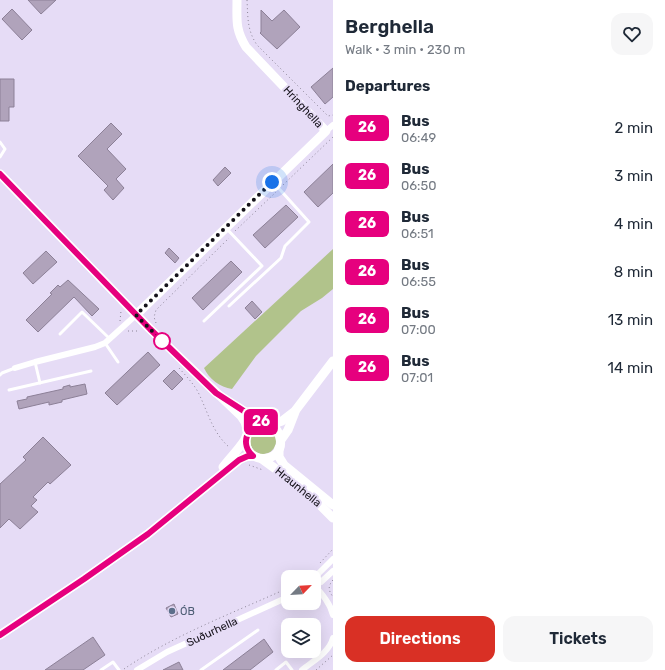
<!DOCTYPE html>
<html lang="en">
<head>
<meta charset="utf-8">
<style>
  :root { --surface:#fff; --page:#f6f6f7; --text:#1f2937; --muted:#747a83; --accent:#d93025 }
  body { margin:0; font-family:Rubik,sans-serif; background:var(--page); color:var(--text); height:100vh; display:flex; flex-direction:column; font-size:15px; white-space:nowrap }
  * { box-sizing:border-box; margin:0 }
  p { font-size:13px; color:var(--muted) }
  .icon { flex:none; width:22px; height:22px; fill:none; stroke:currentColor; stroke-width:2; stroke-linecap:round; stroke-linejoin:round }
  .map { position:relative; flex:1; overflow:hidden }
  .side { display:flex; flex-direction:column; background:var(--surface); width:332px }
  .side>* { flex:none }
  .badge { padding:0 8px; border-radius:6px; font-size:14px; line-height:26px }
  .needle { width:26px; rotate:65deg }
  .tools { position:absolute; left:281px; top:570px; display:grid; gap:8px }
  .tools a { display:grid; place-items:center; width:40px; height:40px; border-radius:8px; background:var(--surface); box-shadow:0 4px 16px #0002; font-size:20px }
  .you { position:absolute; width:20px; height:20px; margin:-10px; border:3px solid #fff; border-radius:50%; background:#1a73e8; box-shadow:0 0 0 6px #1a73e833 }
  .map>.badge { position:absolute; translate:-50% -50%; box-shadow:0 0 0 2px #fff }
  h2 { padding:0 12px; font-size:15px; line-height:36px }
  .round { display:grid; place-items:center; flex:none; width:42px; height:42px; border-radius:12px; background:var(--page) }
  .overview { display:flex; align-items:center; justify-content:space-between; height:68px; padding:0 12px }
  h1 { font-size:19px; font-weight:600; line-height:30px }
  .primary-button { display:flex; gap:8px; margin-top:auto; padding:8px 12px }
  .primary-button a { flex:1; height:46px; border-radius:12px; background:var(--accent); color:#fff; font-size:16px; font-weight:600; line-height:46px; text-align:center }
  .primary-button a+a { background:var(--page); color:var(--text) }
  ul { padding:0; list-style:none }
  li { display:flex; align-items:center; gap:12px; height:48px; padding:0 12px }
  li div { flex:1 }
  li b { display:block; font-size:15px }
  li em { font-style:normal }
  li .badge { min-width:44px; font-weight:700; text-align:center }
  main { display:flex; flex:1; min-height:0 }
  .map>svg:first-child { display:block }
  .green { fill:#b1c38b }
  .building { fill:#b0a3bb; stroke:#8c8097 }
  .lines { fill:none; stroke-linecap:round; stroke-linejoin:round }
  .path { stroke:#8c8597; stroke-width:1; stroke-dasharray:1 3; stroke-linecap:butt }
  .lane { stroke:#fff; stroke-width:3 }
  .street { stroke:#fff; stroke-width:6 }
  .secondary { stroke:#fff; stroke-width:9 }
  .line-casing { stroke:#fff; stroke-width:9 }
  .line { stroke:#e6007e; stroke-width:6 }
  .walk { stroke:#15121a; stroke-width:4; stroke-dasharray:0 7.2 }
  .stop-dot { fill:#fff; stroke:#e6007e; stroke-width:2 }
  .service-dot { fill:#5c6f8a; stroke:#e6dcf6; stroke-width:1.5 }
  .labels { text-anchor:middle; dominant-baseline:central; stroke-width:4; stroke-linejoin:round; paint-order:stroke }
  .street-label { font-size:11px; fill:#15121a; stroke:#e6dcf6 }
  .service-label { font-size:11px; fill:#4e5e75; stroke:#e6dcf6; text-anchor:start }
</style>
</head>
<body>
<main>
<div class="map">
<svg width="333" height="670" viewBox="0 0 333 670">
  <rect width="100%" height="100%" fill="#e6dcf6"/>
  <g class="green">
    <path d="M333,249V289L322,298L301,311L256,356L232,389C220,387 209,379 204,368Z"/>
    <circle cx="263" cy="441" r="13"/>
  </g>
  <g class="building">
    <polygon points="28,0 56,0 41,14"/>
    <polygon points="12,9 32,30 22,40 2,19"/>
    <polygon points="261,10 272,21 284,10 300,27 277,49 260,33 261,32"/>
    <polygon points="333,68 333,97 325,104 311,87"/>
    <polygon points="0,79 14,79 14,107 9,107 9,121 0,121"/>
    <polygon points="111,123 122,134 107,149 126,169 116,179 124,188 113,200 104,190 108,186 78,156"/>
    <polygon points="333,164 333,193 318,207 304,192"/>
    <polygon points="225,167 231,173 218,186 213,180"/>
    <polygon points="286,205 298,217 265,248 253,235"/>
    <polygon points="169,248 179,258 175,263 165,253"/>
    <polygon points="46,251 57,262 33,284 23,273"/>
    <polygon points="231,261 242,272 203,310 192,298"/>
    <polygon points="68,280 99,309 92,316 74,297 38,332 26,320 52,294 50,293 58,285 60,287"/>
    <polygon points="252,301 262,312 255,319 245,308"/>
    <polygon points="148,352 160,365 117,405 105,393"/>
    <polygon points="174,370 183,379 172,390 163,381"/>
    <polygon points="85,384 87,394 62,400 62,402 49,405 49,402 19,409 17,401 27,399 27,397 63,389 63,387 70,385 70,387"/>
    <polygon points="43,437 71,465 50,484 48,482 33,497 37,500 31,506 38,512 20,529 9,519 0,528 0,484 26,460 23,457"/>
    <polygon points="174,604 178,614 171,617 166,608"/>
    <polygon points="93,637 105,655 83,670 45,670"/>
    <polygon points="264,639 273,652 250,670 223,670"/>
    <polygon points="179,662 183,670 163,670"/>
  </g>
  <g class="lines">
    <g class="path">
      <path d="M247,0C248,18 247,30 257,45L328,116L333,115"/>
      <polyline points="283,185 333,137"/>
      <polyline points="235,231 276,192"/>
      <polyline points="120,321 121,311"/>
      <polyline points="156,323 154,317 156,310 229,238"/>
      <polyline points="128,331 140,331"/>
      <path d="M179,368C186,376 193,383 198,392C208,412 212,432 229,447"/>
      <polyline points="249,465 263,470"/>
      <polyline points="320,563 333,549"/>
      <polyline points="306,577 311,572"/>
      <path d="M333,580C327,587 329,591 333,597"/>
      <path d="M124,669C174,635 233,613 288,588"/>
      <polyline points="316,670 333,655"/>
    </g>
    <g class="lane">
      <polyline points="0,142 5,149 0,157"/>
      <polyline points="229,306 281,258 285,246 309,222 274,183"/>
      <polyline points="204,321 262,266 226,228"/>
      <polyline points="60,334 82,312 110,339"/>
      <polyline points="105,343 118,362"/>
      <polyline points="35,362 40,383"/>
      <polyline points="0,375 2,373 15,368"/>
      <polyline points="9,390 91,371"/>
      <polyline points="101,670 113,662 119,670"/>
      <polyline points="201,670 258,630"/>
      <polyline points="276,670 286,662 292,670"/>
    </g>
    <g class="street">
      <polyline points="326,131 333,125"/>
      <polyline points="15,368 35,362 95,347 105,343 136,315"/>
      <polyline points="314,583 316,576 333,559"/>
      <polyline points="314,584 321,582 333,571"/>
      <path d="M314,585C322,594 330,603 333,615"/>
      <polyline points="137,670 167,652 288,597"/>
      <path d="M302,670C313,661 329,653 333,638"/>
    </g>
    <g class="secondary">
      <polyline points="0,174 150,329 241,416 245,422 248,432"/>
      <path d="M136,315L326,131L246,47C235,29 237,20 237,0"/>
      <polyline points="236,406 264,424"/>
      <polyline points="271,425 282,421 295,411 333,361"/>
      <polyline points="281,440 288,430 295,412"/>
      <polyline points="279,448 279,457 284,465 333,505"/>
      <polyline points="262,459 306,491 333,518"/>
      <path d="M223,467C230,458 238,450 244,441C246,438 246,435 248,433C252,424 263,421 272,426C276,428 279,433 280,438C286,463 244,467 246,439"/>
      <polyline points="0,635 84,579 148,534 239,460 244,457 253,456"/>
    </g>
  </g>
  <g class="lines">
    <defs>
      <path id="line" d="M0,174L150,329L216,393L264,424C246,425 240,445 253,456H248L239,460L148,534L84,579L0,635"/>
    </defs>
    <use href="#line" class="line-casing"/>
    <use href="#line" class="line"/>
    <polyline class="walk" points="162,341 136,315 272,182"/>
  </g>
  <circle class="stop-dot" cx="162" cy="341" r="8"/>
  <circle class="service-dot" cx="172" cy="611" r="4"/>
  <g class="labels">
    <g class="street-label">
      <text transform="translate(303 107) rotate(47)">Hringhella</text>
      <text transform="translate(298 487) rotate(39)">Hraunhella</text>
      <text transform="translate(212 632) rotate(-25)">Suðurhella</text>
    </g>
    <g class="service-label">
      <text x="180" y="611">ÓB</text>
    </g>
  </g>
</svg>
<div class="tools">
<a><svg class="needle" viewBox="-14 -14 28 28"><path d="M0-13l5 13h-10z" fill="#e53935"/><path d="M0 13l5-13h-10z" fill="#747a83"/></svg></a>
<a><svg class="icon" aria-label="layers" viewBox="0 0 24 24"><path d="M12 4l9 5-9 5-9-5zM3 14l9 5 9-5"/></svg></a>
</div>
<div class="you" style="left:272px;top:182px"></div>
<b class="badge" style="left:261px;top:422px;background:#e6007e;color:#fff">26</b>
</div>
<section class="side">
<div class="overview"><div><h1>Berghella</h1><p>Walk · 3 min · 230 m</p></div><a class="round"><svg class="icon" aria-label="heart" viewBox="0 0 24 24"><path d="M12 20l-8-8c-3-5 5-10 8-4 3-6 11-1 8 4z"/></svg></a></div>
<h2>Departures</h2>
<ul>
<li><span class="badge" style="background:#e6007e;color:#fff">26</span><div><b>Bus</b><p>06:49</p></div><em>2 min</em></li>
<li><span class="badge" style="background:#e6007e;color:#fff">26</span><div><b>Bus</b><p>06:50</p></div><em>3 min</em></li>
<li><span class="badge" style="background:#e6007e;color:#fff">26</span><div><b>Bus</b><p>06:51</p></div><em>4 min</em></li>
<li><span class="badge" style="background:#e6007e;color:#fff">26</span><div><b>Bus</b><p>06:55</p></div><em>8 min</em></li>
<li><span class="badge" style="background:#e6007e;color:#fff">26</span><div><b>Bus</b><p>07:00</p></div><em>13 min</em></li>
<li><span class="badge" style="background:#e6007e;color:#fff">26</span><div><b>Bus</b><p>07:01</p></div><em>14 min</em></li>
</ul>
<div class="primary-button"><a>Directions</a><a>Tickets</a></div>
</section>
</main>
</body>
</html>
